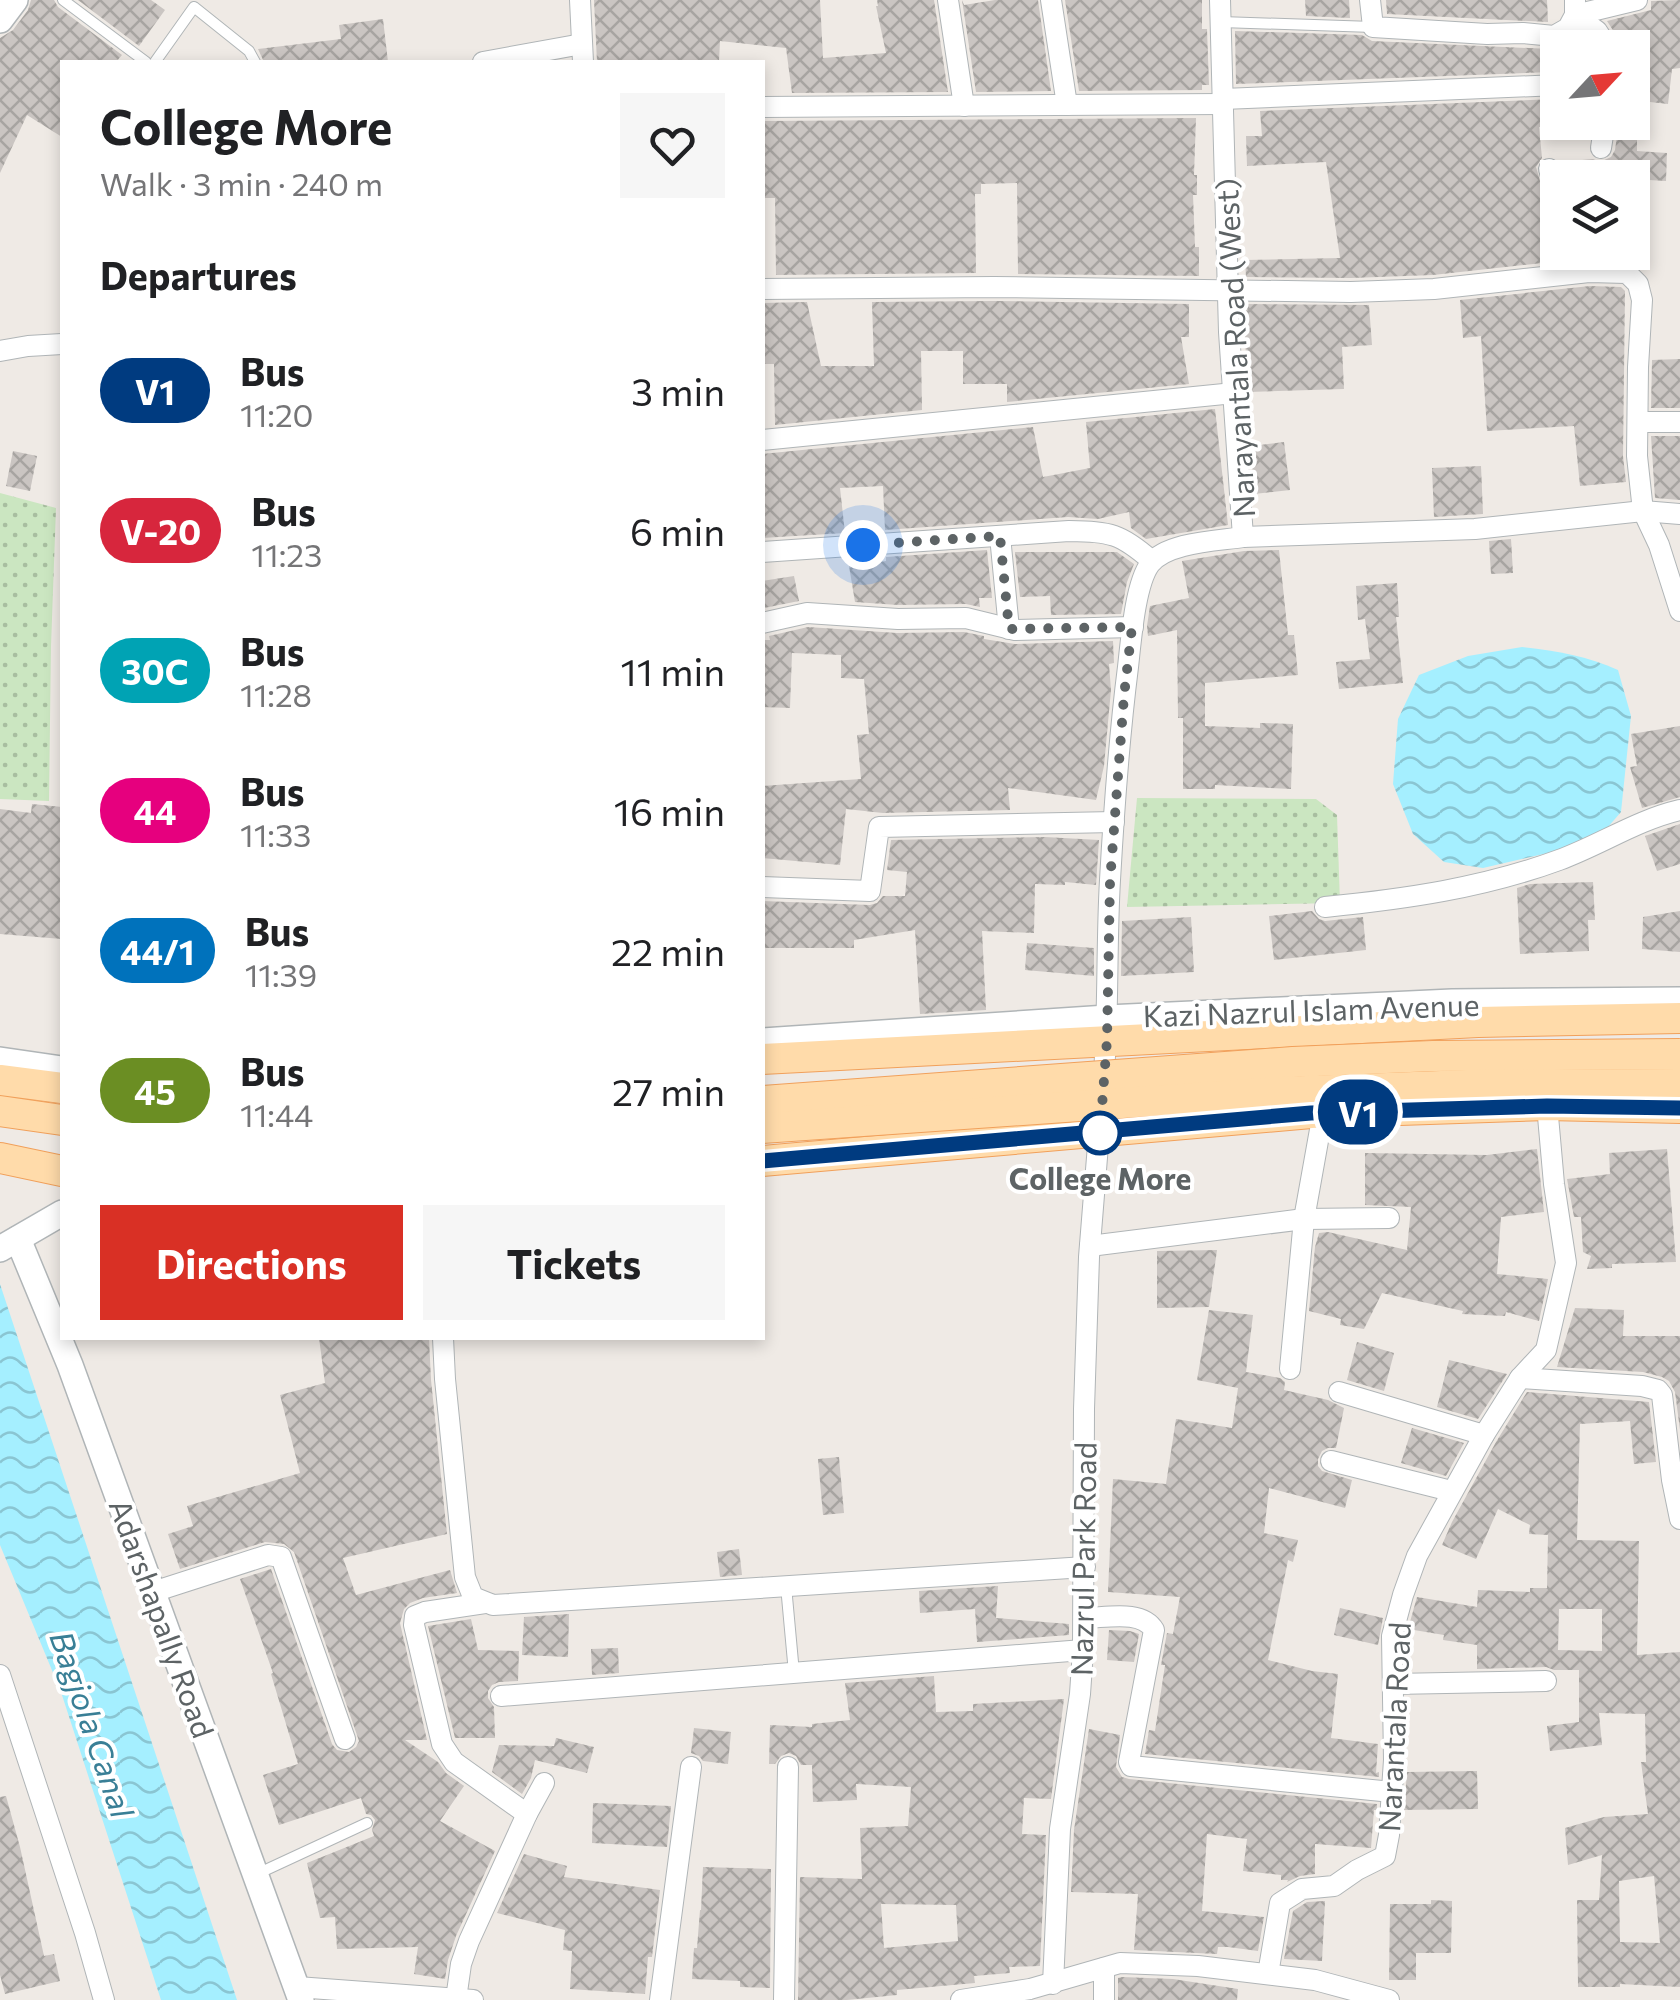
<!DOCTYPE html>
<html lang="en">
<head>
<meta charset="utf-8">
<style>
  :root { --surface:#fff; --page:#f6f6f6; --text:#202124; --muted:#757577; --accent:#d93025 }
  body { margin:0; font-family:Commissioner,sans-serif; background:var(--page); color:var(--text); height:100vh; display:flex; flex-direction:column; font-size:38px; white-space:nowrap }
  * { box-sizing:border-box; margin:0 }
  p { font-size:32px; color:var(--muted) }
  .icon { flex:none; width:55px; height:55px; fill:none; stroke:currentColor; stroke-width:2; stroke-linecap:round; stroke-linejoin:round }
  .map { position:relative; flex:1; overflow:hidden }
  .side { position:absolute; left:60px; top:60px; width:705px; height:1280px; display:flex; flex-direction:column; background:var(--surface); border-radius:0px; box-shadow:0 5px 15px #0003 }
  .side>* { flex:none }
  .badge { padding:0 20px; border-radius:32px; font-size:35px; line-height:65px }
  .needle { width:65px; rotate:64deg }
  .tools { position:absolute; left:1540px; top:30px; display:grid; gap:20px }
  .tools a { display:grid; place-items:center; width:110px; height:110px; border-radius:0px; background:var(--surface); box-shadow:0 5px 15px #0003; font-size:50px }
  .you { position:absolute; width:50px; height:50px; margin:-25px; border:8px solid #fff; border-radius:50%; background:#1a73e8; box-shadow:0 0 0 15px #1a73e833 }
  .map>.badge { position:absolute; translate:-50% -50%; box-shadow:0 0 0 5px #fff }
  h2 { padding:0 40px; font-size:38px; line-height:90px }
  .round { display:grid; place-items:center; flex:none; width:105px; height:105px; border-radius:0px; background:var(--page) }
  .headline { display:flex; align-items:center; justify-content:space-between; height:170px; padding:0 40px }
  h1 { font-size:48px; font-weight:700; line-height:75px }
  .action { display:flex; gap:20px; margin-top:auto; padding:20px 40px }
  .action a { flex:1; height:115px; border-radius:0px; background:var(--accent); color:#fff; font-size:40px; font-weight:700; line-height:115px; text-align:center }
  .action a+a { background:var(--page); color:var(--text) }
  ul { padding:0; list-style:none }
  li { display:flex; align-items:center; gap:30px; height:140px; padding:0 40px }
  li div { flex:1 }
  li b { display:block; font-size:38px }
  li em { font-style:normal }
  li .badge { min-width:110px; font-weight:700; text-align:center }
  .map>svg:first-child { display:block }
  .grass { fill:url(#grass-dots) }
  .water { fill:url(#water-waves) }
  .building { fill:url(#building-cross-hatch); fill-rule:evenodd }
  .lines { fill:none; stroke-linecap:round; stroke-linejoin:round }
  .service-casing { stroke:#b0b5b7; stroke-width:12 }
  .minor-casing { stroke:#b0b5b7; stroke-width:22 }
  .tertiary-casing { stroke:#b0b5b7; stroke-width:28 }
  .primary-casing { stroke:#f1a05b; stroke-width:32 }
  .service { stroke:#fff; stroke-width:10 }
  .minor { stroke:#fff; stroke-width:20 }
  .tertiary { stroke:#fff; stroke-width:25 }
  .primary { stroke:#ffdbaa; stroke-width:30 }
  .primary-bridge-casing { stroke:#f1a05b; stroke-width:32; stroke-linecap:butt }
  .primary-bridge { stroke:#ffdbaa; stroke-width:30 }
  .line-casing { stroke:#fff; stroke-width:22 }
  .line { stroke:#003b80; stroke-width:15 }
  .walk { stroke:#5d6365; stroke-width:10; stroke-dasharray:0 18 }
  .stop-dot { fill:#fff; stroke:#003b80; stroke-width:5 }
  .labels { text-anchor:middle; dominant-baseline:central; stroke-width:8; stroke-linejoin:round; paint-order:stroke }
  .street-label { font-size:30px; fill:#5d6365; stroke:#fff }
  .stop-label { font-size:30px; font-weight:bold; fill:#5d6365; stroke:#fff }
  .water-label { font-size:32px; font-style:italic; fill:#397f96; stroke:#fff }
</style>
</head>
<body>
<div class="map">
<svg width="1680" height="2000" viewBox="0 0 1680 2000">
  <defs>
    <pattern id="grass-dots" width="8" height="8" patternUnits="userSpaceOnUse" patternTransform="scale(2.5)"><rect width="8" height="8" fill="#cbe6c1"/><path d="M2 2h.1M6 6h.1" fill="none" stroke="#a8bea0" stroke-width="1.8" stroke-linecap="round"/></pattern>
    <pattern id="water-waves" width="16" height="10" patternUnits="userSpaceOnUse" patternTransform="scale(2.5)"><rect width="16" height="10" fill="#a5efff"/><path d="M0 5q4-4 8 0t8 0" fill="none" stroke="#8ac5d2"/></pattern>
    <pattern id="building-cross-hatch" width="8" height="8" patternUnits="userSpaceOnUse" patternTransform="scale(2.5)"><rect width="8" height="8" fill="#cac5c2"/><path d="M0 0l8 8M0 8l8-8" fill="none" stroke="#a7a4a1"/></pattern>
  </defs>
  <rect width="100%" height="100%" fill="#efeae5"/>
  <g class="grass">
    <polygon points="0,493 56,508 51,646 49,801 0,799"/>
    <polygon points="1137,798 1316,799 1337,815 1340,903 1127,907"/>
  </g>
  <g class="water">
    <path d="M1522,647C1557,651 1587,656 1618,670L1631,716L1621,812L1595,842L1483,868L1444,862L1413,834L1393,784L1398,719L1419,675L1468,656Z"/>
    <polygon points="0,1284 237,2000 161,2000 61,1692 0,1545"/>
  </g>
  <g class="building">
    <polygon points="31,0 54,0 58,7 122,55 116,62 62,62 62,137 27,115 0,173 0,38 13,30 28,10"/>
    <polygon points="78,0 151,0 165,10 139,46"/>
    <polygon points="594,0 820,0 823,58 886,53 876,6 878,6 877,0 934,0 948,92 792,93 786,48 720,41 719,62 597,62"/>
    <polygon points="962,0 964,5 995,0 1038,0 1051,91 976,92"/>
    <polygon points="1065,0 1202,0 1202,29 1207,29 1209,85 1202,85 1202,90 1079,91"/>
    <polygon points="1305,0 1349,0 1350,18 1306,16"/>
    <polygon points="1386,0 1547,0 1548,22 1387,14"/>
    <polygon points="1680,0 1680,68 1672,69 1668,104 1632,100 1632,39 1618,38 1607,21 1651,10 1651,1"/>
    <polygon points="383,19 388,62 264,62 258,49 341,39 339,25"/>
    <polygon points="1235,31 1362,35 1372,41 1550,49 1551,72 1236,84"/>
    <polygon points="1557,99 1555,126 1539,127 1542,158 1536,167 1548,209 1549,223 1558,222 1558,252 1624,252 1624,259 1588,258 1433,275 1351,278 1246,277 1245,260 1340,258 1326,162 1247,166 1246,136 1262,136 1260,111"/>
    <polygon points="1196,118 1194,175 1197,175 1197,195 1193,195 1195,247 1199,247 1199,276 1018,274 1017,183 981,184 981,194 975,194 976,273 776,275 775,198 762,198 762,121"/>
    <polygon points="1619,122 1637,122 1637,151 1667,153 1666,181 1632,179 1632,178 1566,178 1560,162 1593,159 1600,162 1611,157 1615,150"/>
    <polygon points="1590,286 1621,287 1625,291 1623,456 1626,482 1580,486 1574,426 1487,431 1481,336 1463,338 1460,300"/>
    <polygon points="994,301 1189,304 1189,337 1181,337 1189,384 1007,402 1007,384 963,384 963,351 921,351 922,410 775,425 774,364 762,364 762,303 807,302 821,366 874,366 872,302"/>
    <polygon points="1243,304 1369,305 1372,345 1342,347 1344,389 1248,392"/>
    <polygon points="1680,359 1680,408 1651,408 1652,360"/>
    <polygon points="1215,409 1228,525 1146,539 1131,528 1129,512 1098,519 1068,517 885,530 883,486 840,488 845,533 762,538 762,454 1033,427 1043,477 1090,468 1086,422"/>
    <polygon points="1651,436 1680,436 1680,500 1655,498"/>
    <polygon points="1284,442 1290,490 1254,494 1251,446"/>
    <polygon points="13,451 37,456 30,491 6,486"/>
    <polygon points="1481,466 1483,514 1434,517 1432,468"/>
    <polygon points="1511,539 1513,573 1491,574 1489,541"/>
    <polygon points="987,550 992,598 979,598 980,607 966,604 898,605 855,602 849,566 886,561 886,557"/>
    <polygon points="1279,550 1288,635 1294,635 1298,675 1205,683 1205,726 1260,728 1260,723 1293,724 1291,789 1215,785 1215,789 1183,789 1183,718 1178,718 1177,630 1148,636 1147,626 1150,606 1189,598 1182,561 1244,551"/>
    <polygon points="1015,552 1117,552 1134,564 1127,582 1121,614 1051,615 1050,596 1020,597"/>
    <polygon points="794,576 799,601 764,608 762,581"/>
    <polygon points="1397,583 1399,617 1396,617 1403,683 1339,689 1336,662 1370,659 1365,619 1358,620 1356,586"/>
    <polygon points="808,627 897,633 964,632 984,636 984,639 1015,644 1113,641 1114,663 1109,664 1111,690 1104,766 1096,800 1008,788 1010,810 883,813 846,809 840,865 762,858 762,786 861,779 857,735 869,734 864,679 841,678 841,655 792,653 790,708 762,707 762,640 770,640 769,636"/>
    <polygon points="1680,726 1680,797 1642,808 1630,767 1637,766 1631,734"/>
    <polygon points="32,804 62,807 62,939 0,934 0,809 31,813"/>
    <polygon points="1680,824 1680,864 1657,871 1645,836"/>
    <polygon points="1045,837 1099,840 1096,885 1065,882 1065,885 1035,884 1034,933 982,931 986,1010 920,1014 915,930 854,940 854,948 762,948 762,901 870,905 877,903 883,896 905,896 907,872 887,870 891,840"/>
    <polygon points="1593,882 1595,920 1588,920 1589,951 1520,954 1517,888 1530,884"/>
    <polygon points="1312,911 1319,919 1325,921 1363,917 1366,950 1274,960 1269,916"/>
    <polygon points="1680,911 1680,952 1642,949 1643,917"/>
    <polygon points="1191,917 1194,972 1121,976 1122,921"/>
    <polygon points="1027,943 1094,948 1094,976 1025,970"/>
    <polygon points="1537,1149 1544,1212 1501,1217 1497,1274 1548,1279 1539,1321 1506,1312 1505,1316 1462,1314 1463,1311 1382,1293 1364,1329 1340,1325 1341,1319 1309,1311 1315,1247 1319,1233 1328,1232 1407,1250 1411,1207 1365,1205 1365,1153 1487,1155"/>
    <polygon points="1667,1149 1676,1262 1612,1264 1612,1268 1587,1269 1591,1256 1583,1252 1581,1217 1574,1217 1567,1179 1610,1174 1609,1153"/>
    <polygon points="1217,1250 1209,1307 1157,1308 1157,1251"/>
    <polygon points="1575,1308 1624,1310 1623,1336 1680,1336 1680,1430 1675,1392 1669,1381 1662,1377 1643,1372 1557,1367"/>
    <polygon points="1209,1310 1253,1315 1246,1372 1280,1378 1285,1382 1284,1390 1328,1400 1344,1408 1336,1448 1328,1448 1322,1451 1318,1459 1318,1466 1322,1471 1352,1480 1345,1508 1269,1488 1264,1533 1298,1540 1293,1562 1288,1560 1268,1660 1312,1671 1338,1674 1331,1738 1378,1744 1376,1773 1379,1772 1379,1777 1145,1754 1149,1730 1155,1731 1165,1665 1161,1665 1167,1633 1173,1634 1180,1597 1108,1592 1113,1479 1166,1484 1176,1419 1232,1428 1238,1388 1197,1380"/>
    <polygon points="319,1338 429,1338 431,1380 447,1534 343,1558 356,1595 450,1570 457,1593 423,1598 410,1603 404,1609 400,1623 427,1740 405,1740 438,1762 446,1773 464,1786 440,1821 495,1851 456,1936 448,1960 445,1979 414,1974 418,1947 337,1949 335,1917 320,1918 307,1863 374,1836 372,1830 375,1820 371,1815 366,1814 361,1798 279,1825 263,1775 298,1764 271,1674 273,1673 240,1579 271,1569 332,1744 337,1750 349,1752 356,1747 359,1741 294,1552 284,1544 265,1542 180,1569 168,1534 193,1526 187,1506 300,1473 280,1395 325,1383"/>
    <polygon points="1357,1342 1394,1353 1384,1391 1347,1380"/>
    <polygon points="1449,1360 1507,1374 1478,1419 1437,1407"/>
    <path d="M1527,1392L1649,1402L1656,1462L1634,1464L1630,1421L1580,1424L1577,1540L1639,1541L1637,1655L1680,1652V1987L1620,1984V1987H1578L1577,1900H1599L1602,1855L1568,1865L1565,1828L1604,1817L1648,1814L1641,1762H1646L1645,1714L1599,1713L1602,1745L1550,1751L1547,1726L1579,1722V1670H1554L1546,1667L1477,1669V1645L1443,1640L1444,1635L1408,1629L1417,1597L1477,1607L1478,1590L1530,1592V1588H1547L1548,1535L1529,1534L1530,1525L1498,1509L1476,1559L1442,1545L1452,1522L1496,1442ZM1559,1609H1602V1651L1558,1650ZM1654,1876L1660,1943L1620,1942L1619,1881Z"/>
    <polygon points="1412,1428 1464,1443 1446,1476 1401,1463"/>
    <polygon points="839,1457 844,1513 823,1515 818,1459"/>
    <polygon points="739,1549 742,1575 720,1577 717,1552"/>
    <polygon points="998,1586 996,1618 1069,1624 1069,1635 977,1642 975,1609 920,1613 919,1591"/>
    <polygon points="1340,1608 1383,1618 1378,1645 1334,1635"/>
    <polygon points="569,1614 568,1657 522,1655 524,1617"/>
    <polygon points="471,1619 478,1650 519,1651 518,1681 499,1682 492,1685 488,1691 488,1698 494,1707 495,1738 455,1738 428,1626"/>
    <polygon points="1109,1630 1130,1631 1139,1634 1134,1662 1107,1660"/>
    <polygon points="618,1648 619,1673 592,1675 591,1649"/>
    <path d="M934,1676L936,1712L973,1711V1704L1064,1699L1051,1799L1024,1798L1022,1834L1046,1835L1040,1966L1009,1967L1010,1973L974,1976L975,1983L897,1990V1995L847,2000H798L800,1877L862,1879L860,1828L908,1826L911,1787L856,1784L857,1800L813,1802L812,1765H801L796,1756L789,1753L781,1756L775,1764H769L770,1725L812,1727V1724L850,1720L845,1683ZM881,1904L956,1905L958,1941L884,1948Z"/>
    <polygon points="694,1728 731,1732 728,1764 703,1761 699,1756 691,1753"/>
    <polygon points="1089,1729 1120,1735 1116,1767 1122,1777 1129,1779 1377,1804 1377,1810 1374,1810 1371,1848 1315,1844 1315,1874 1300,1876 1287,1882 1288,1880 1281,1880 1281,1875 1243,1871 1247,1839 1207,1834 1202,1911 1264,1917 1258,1951 1228,1947 1218,1947 1217,1954 1134,1950 1138,1894 1071,1892 1074,1830"/>
    <polygon points="556,1738 594,1747 587,1773 535,1760 531,1778 522,1794 492,1772 499,1745 554,1746"/>
    <polygon points="1477,1771 1478,1809 1404,1810 1407,1772"/>
    <polygon points="6,1796 20,1847 44,1956 54,1954 60,1981 5,1994 0,1975 0,1797"/>
    <polygon points="593,1803 671,1806 667,1847 592,1843"/>
    <polygon points="524,1854 567,1866 564,1877 660,1890 652,1957 648,1957 645,1994 570,1989 572,1951 563,1950 565,1930 497,1913"/>
    <polygon points="703,1867 771,1869 770,1988 740,1987 740,1981 692,1979 694,1948 697,1948 700,1910 701,1910"/>
    <polygon points="1431,1900 1452,1901 1451,1953 1416,1953 1416,1980 1389,1980 1390,1904 1431,1904"/>
    <polygon points="1325,1901 1322,1961 1284,1959 1293,1911 1307,1902"/>
    <polygon points="1122,1977 1173,1979 1238,1989 1237,2000 1118,2000 1118,1978"/>
  </g>
  <g class="lines">
    <defs>
      <g id="service">
        <polyline points="63,0 146,62"/>
        <polyline points="1221,22 1373,27"/>
        <polyline points="155,62 194,7 249,51 255,62"/>
        <polyline points="786,1586 794,1673"/>
        <polyline points="257,1874 367,1823"/>
      </g>
      <g id="minor">
        <polyline points="580,0 583,62"/>
        <polyline points="948,0 964,106"/>
        <polyline points="1051,0 1067,105"/>
        <polyline points="1370,0 1373,27 1487,34 1523,33 1554,36 1568,28 1575,15 1597,31 1608,48"/>
        <polyline points="1575,0 1575,15 1637,0"/>
        <polyline points="483,62 582,44"/>
        <polyline points="1223,99 1558,85"/>
        <polyline points="762,107 1223,104"/>
        <polyline points="1601,148 1605,122"/>
        <polyline points="1549,169 1558,200"/>
        <polyline points="762,289 994,287 1351,292 1434,289 1589,272 1627,273 1638,284 1642,300 1638,367 1637,456 1643,511 1659,545 1680,611"/>
        <polyline points="0,351 28,346 62,344"/>
        <polyline points="1638,422 1680,422"/>
        <polyline points="762,440 1234,393"/>
        <polyline points="1000,536 1009,629"/>
        <polyline points="1243,537 1475,529 1643,511 1680,514"/>
        <path d="M762,552L1069,531C1111,532 1120,533 1152,561"/>
        <polyline points="762,623 807,613 898,619 966,618 1015,630 1133,627"/>
        <polyline points="762,887 870,891 879,827 1114,822"/>
        <path d="M1325,907C1405,899 1483,888 1559,860C1600,845 1637,820 1680,810"/>
        <path d="M1103,1086C1109,1017 1106,949 1110,880C1114,809 1119,738 1128,667C1131,641 1135,584 1150,564C1167,542 1217,541 1243,537L1229,332L1220,0"/>
        <polyline points="1090,1246 1304,1219 1389,1218"/>
        <polyline points="443,1338 445,1379 465,1577 473,1597 493,1605 1085,1567"/>
        <polyline points="1290,1369 1304,1219 1323,1113"/>
        <polyline points="1520,1378 1642,1386 1658,1390 1662,1395 1672,1480 1680,1519"/>
        <polyline points="1339,1392 1484,1435"/>
        <polyline points="1331,1461 1451,1491"/>
        <polyline points="153,1592 268,1555 281,1557 345,1739"/>
        <polyline points="485,1603 425,1612 415,1616 414,1625 442,1744 454,1762 527,1814"/>
        <path d="M1084,1618C1105,1618 1142,1609 1154,1630L1129,1762L1131,1766L1392,1792"/>
        <polyline points="0,1675 85,1933 104,2000"/>
        <polyline points="1393,1684 1546,1681"/>
        <polyline points="501,1696 1083,1650"/>
        <polyline points="1268,1974 1280,1903 1302,1889 1334,1886 1357,1870 1385,1856 1389,1835 1394,1760 1392,1636 1403,1595 1417,1556 1484,1435 1520,1378 1546,1350 1566,1263 1554,1184 1547,1105"/>
        <polyline points="1053,1984 1060,1829 1080,1694 1083,1650 1084,1409 1089,1257 1100,1120"/>
        <polyline points="297,1987 473,2000"/>
        <polyline points="456,1999 461,1964 469,1941 527,1814 544,1783"/>
        <polyline points="660,2000 691,1767"/>
        <polyline points="784,2000 788,1767"/>
        <polyline points="961,2000 1030,1989 1120,1963 1198,1966 1315,1980 1389,2000"/>
        <polyline points="1104,2000 1104,1968"/>
      </g>
      <g id="tertiary">
        <polyline points="0,20 15,0"/>
        <polyline points="762,1041 1107,1018 1452,1002 1680,1000"/>
        <polyline points="0,1060 62,1069"/>
        <polyline points="18,1239 70,1365 301,2000"/>
        <polyline points="0,1249 62,1213"/>
      </g>
      <g id="primary">
        <polyline points="762,1059 1478,1022 1680,1018"/>
        <polyline points="0,1080 62,1088"/>
        <polyline points="0,1111 62,1120"/>
        <polyline points="0,1158 62,1171"/>
        <polyline points="762,1161 1311,1113 1547,1105 1680,1108"/>
      </g>
    </defs>
    <use href="#service" class="service-casing"/>
    <use href="#minor" class="minor-casing"/>
    <use href="#tertiary" class="tertiary-casing"/>
    <use href="#primary" class="primary-casing"/>
    <use href="#service" class="service"/>
    <use href="#minor" class="minor"/>
    <use href="#tertiary" class="tertiary"/>
    <use href="#primary" class="primary"/>
    <defs>
      <g id="primary-bridge">
        <polyline points="762,1101 1293,1062 1433,1056 1680,1054"/>
        <polyline points="762,1128 1280,1092 1468,1085 1680,1084"/>
      </g>
    </defs>
    <use href="#primary-bridge" class="primary-bridge-casing"/>
    <use href="#primary-bridge" class="primary-bridge"/>
  </g>
  <g class="lines">
    <defs>
      <polyline id="line" points="762,1161 1311,1113 1547,1106 1680,1108"/>
    </defs>
    <use href="#line" class="line-casing"/>
    <use href="#line" class="line"/>
    <polyline class="walk" points="863,545 1000,536 1009,629 1132,627 1124,696 1110,882 1107,1040 1100,1133"/>
  </g>
  <circle class="stop-dot" cx="1100" cy="1133" r="20"/>
  <g class="labels">
    <g class="street-label">
      <text transform="translate(1234 348) rotate(-93)">Narayantala Road (West)</text>
      <text transform="translate(1311 1009) rotate(-2)">Kazi Nazrul Islam Avenue</text>
      <text transform="translate(1082 1559) rotate(-89)">Nazrul Park Road</text>
      <text transform="translate(163 1618) rotate(70)">Adarshapally Road</text>
      <text transform="translate(1393 1727) rotate(-87)">Narantala Road</text>
    </g>
    <g class="stop-label">
      <text x="1100" y="1177">College More</text>
    </g>
    <g class="water-label">
      <text transform="translate(93 1724) rotate(71)">Bagjola Canal</text>
    </g>
  </g>
</svg>
<div class="tools">
<a><svg class="needle" viewBox="-14 -14 28 28"><path d="M0-13l5 13h-10z" fill="#e53935"/><path d="M0 13l5-13h-10z" fill="#757577"/></svg></a>
<a><svg class="icon" aria-label="layers" viewBox="0 0 24 24"><path d="M12 4l9 5-9 5-9-5zM3 14l9 5 9-5"/></svg></a>
</div>
<div class="you" style="left:863px;top:545px"></div>
<b class="badge" style="left:1358px;top:1112px;background:#003b80;color:#fff">V1</b>
<section class="side">
<div class="headline"><div><h1>College More</h1><p>Walk · 3 min · 240 m</p></div><a class="round"><svg class="icon" aria-label="heart" viewBox="0 0 24 24"><path d="M12 20l-8-8c-3-5 5-10 8-4 3-6 11-1 8 4z"/></svg></a></div>
<h2>Departures</h2>
<ul>
<li><span class="badge" style="background:#003b80;color:#fff">V1</span><div><b>Bus</b><p>11:20</p></div><em>3 min</em></li>
<li><span class="badge" style="background:#d7263d;color:#fff">V-20</span><div><b>Bus</b><p>11:23</p></div><em>6 min</em></li>
<li><span class="badge" style="background:#00a3b4;color:#fff">30C</span><div><b>Bus</b><p>11:28</p></div><em>11 min</em></li>
<li><span class="badge" style="background:#e6007e;color:#fff">44</span><div><b>Bus</b><p>11:33</p></div><em>16 min</em></li>
<li><span class="badge" style="background:#0072bc;color:#fff">44/1</span><div><b>Bus</b><p>11:39</p></div><em>22 min</em></li>
<li><span class="badge" style="background:#6b8e23;color:#fff">45</span><div><b>Bus</b><p>11:44</p></div><em>27 min</em></li>
</ul>
<div class="action"><a>Directions</a><a>Tickets</a></div>
</section>
</div>
</body>
</html>
